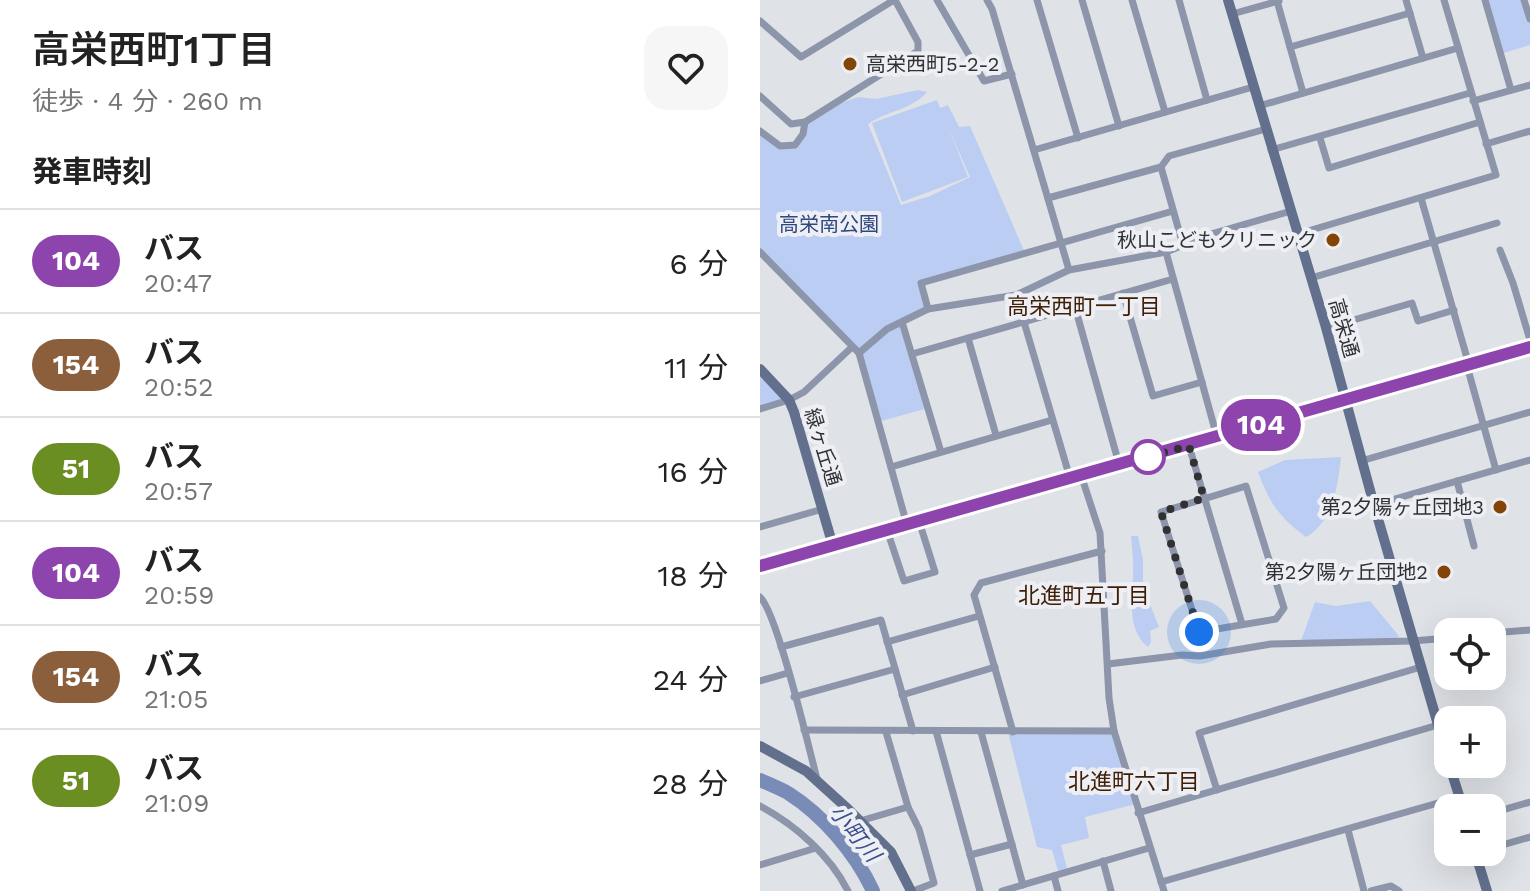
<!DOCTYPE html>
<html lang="ja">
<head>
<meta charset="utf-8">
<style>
  :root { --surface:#fff; --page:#f6f6f6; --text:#222; --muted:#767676; --line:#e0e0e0 }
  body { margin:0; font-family:"Work Sans","Noto Sans JP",sans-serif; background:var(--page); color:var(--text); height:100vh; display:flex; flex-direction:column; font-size:30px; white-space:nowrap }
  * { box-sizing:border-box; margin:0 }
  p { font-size:26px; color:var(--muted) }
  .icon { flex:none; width:44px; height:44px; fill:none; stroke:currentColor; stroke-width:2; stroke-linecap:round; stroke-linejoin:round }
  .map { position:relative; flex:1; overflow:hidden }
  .drawer { display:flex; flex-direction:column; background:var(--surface); width:760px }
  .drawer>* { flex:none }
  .badge { padding:0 16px; border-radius:26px; font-size:28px; line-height:52px }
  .buttons { position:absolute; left:674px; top:618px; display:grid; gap:16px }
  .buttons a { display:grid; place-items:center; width:72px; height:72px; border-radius:16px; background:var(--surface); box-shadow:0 8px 32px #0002; font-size:40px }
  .you { position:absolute; width:40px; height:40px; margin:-20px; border:6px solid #fff; border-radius:50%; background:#1a73e8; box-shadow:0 0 0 12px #1a73e833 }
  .map>.badge { position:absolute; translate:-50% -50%; box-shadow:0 0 0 4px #fff }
  h2 { padding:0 32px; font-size:30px; line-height:72px }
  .round { display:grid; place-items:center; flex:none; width:84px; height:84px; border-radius:24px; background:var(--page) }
  .overview { display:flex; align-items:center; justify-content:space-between; height:136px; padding:0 32px }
  h1 { font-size:38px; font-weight:600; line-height:60px }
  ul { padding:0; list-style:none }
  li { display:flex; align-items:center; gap:24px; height:104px; padding:0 32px; border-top:2px solid var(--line) }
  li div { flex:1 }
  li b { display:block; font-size:30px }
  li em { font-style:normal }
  li .badge { min-width:88px; font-weight:700; text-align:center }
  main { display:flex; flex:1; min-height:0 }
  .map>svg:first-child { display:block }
  .green { fill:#bccdf3 }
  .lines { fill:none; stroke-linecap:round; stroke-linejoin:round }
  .river { stroke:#798cb8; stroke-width:14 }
  .street { stroke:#8c95a9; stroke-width:7 }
  .secondary { stroke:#63708d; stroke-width:10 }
  .line-casing { stroke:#fff; stroke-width:18 }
  .line { stroke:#8e44ad; stroke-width:12 }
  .walk { stroke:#303133; stroke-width:8; stroke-dasharray:0 14.4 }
  .poi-dot { fill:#834406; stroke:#edeff5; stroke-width:3 }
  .stop-dot { fill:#fff; stroke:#8e44ad; stroke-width:4 }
  .labels { text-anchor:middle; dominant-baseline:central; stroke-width:8; stroke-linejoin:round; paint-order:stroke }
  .poi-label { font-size:20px; fill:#303133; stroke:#edeff5; text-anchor:end }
  .park-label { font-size:20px; fill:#304680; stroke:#edeff5 }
  .street-label { font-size:20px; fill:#303133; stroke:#edeff5 }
  .neighbourhood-label { font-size:22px; fill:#3f2007; stroke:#edeff5 }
  .water-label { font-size:22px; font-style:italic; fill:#3a518b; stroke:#edeff5 }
</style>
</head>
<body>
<main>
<section class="drawer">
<div class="overview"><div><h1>高栄西町1丁目</h1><p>徒歩 · 4 分 · 260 m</p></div><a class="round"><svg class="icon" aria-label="heart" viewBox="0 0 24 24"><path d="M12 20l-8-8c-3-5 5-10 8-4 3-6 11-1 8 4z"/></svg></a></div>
<h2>発車時刻</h2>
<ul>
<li><span class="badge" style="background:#8e44ad;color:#fff">104</span><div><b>バス</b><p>20:47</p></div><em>6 分</em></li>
<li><span class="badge" style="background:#8b5e3c;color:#fff">154</span><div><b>バス</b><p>20:52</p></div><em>11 分</em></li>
<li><span class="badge" style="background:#6b8e23;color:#fff">51</span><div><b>バス</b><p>20:57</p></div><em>16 分</em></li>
<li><span class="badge" style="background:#8e44ad;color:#fff">104</span><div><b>バス</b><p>20:59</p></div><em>18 分</em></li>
<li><span class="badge" style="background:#8b5e3c;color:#fff">154</span><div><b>バス</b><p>21:05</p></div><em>24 分</em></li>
<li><span class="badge" style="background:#6b8e23;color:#fff">51</span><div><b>バス</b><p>21:09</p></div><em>28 分</em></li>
</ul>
</section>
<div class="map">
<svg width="770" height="891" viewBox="0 0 770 891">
  <rect width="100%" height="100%" fill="#dfe2e7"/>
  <g class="green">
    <polygon points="725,0 764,0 770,19 770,45 740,54"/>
    <path d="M158,90L167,92C150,111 128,110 108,124L141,205L170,196L210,177L189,129L208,177L142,202L112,123L177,100L180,108L188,105L199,127L210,126L265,253L161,283L168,309L142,322L168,408L118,422L99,353L0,252V131L20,145H34L45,122L84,102L98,97L116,99Z"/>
    <polygon points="0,369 29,400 0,409"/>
    <path d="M581,457C578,485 573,522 546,537C519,517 510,504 498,472L525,460Z"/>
    <path d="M371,536H378L383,560V587L399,627L390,631L391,642L388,647C367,631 372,598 373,575C374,562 372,549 371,536Z"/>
    <polygon points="610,601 639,636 635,640 541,641 555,602 576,606"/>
    <polygon points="354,731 376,804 325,817 329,838 301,845 308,872 299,874 292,850 277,847 248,732"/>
  </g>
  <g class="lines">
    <path class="river" d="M0,780C9,784 19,788 28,793C63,815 96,854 113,891"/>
    <g class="street">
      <polyline points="177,0 224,81 252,74"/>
      <polyline points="227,0 232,9 309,270"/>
      <polyline points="277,0 318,138"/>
      <polyline points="322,0 359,126"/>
      <polyline points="372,0 405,112"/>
      <polyline points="419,0 447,100"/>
      <polyline points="646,0 663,58"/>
      <polyline points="725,0 751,90"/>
      <polyline points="764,0 770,19"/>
      <polyline points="517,1 543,93"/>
      <polyline points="472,14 519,1"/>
      <polyline points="0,21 41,57 134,0"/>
      <polyline points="530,47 650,13"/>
      <polyline points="0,96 31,124 45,122 158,51 158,42 135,0"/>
      <polyline points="713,101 770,85"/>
      <polyline points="499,106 698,48"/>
      <polyline points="0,131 20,146 35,145 43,134 45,122"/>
      <polyline points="560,138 569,168 720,122"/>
      <polyline points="726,144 770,131"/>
      <polyline points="274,150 493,87"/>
      <polyline points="511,150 710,93"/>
      <polyline points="401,167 423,245"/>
      <polyline points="288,198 401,167 409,156 506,129"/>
      <polyline points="661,198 709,365"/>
      <polyline points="538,234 736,175 684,0"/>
      <polyline points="740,250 753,283 770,340"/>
      <polyline points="0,252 99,353 147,525"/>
      <polyline points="406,252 457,437"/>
      <polyline points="551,278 737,223"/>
      <polyline points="363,293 393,396 442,382"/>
      <polyline points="256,295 310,478"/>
      <polyline points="315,307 359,464"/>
      <polyline points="168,309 161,283 413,211"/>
      <polyline points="142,322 181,452"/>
      <polyline points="566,328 652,303 658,321 694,310"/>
      <polyline points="208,338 236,435"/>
      <polyline points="99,353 127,329 168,309 256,295 309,270 406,252 451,234 531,211"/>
      <polyline points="152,354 413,279"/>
      <polyline points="707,366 736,470"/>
      <polyline points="0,409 29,400 44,392 91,348"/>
      <polyline points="429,446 482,624"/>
      <polyline points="601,461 770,412"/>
      <polyline points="131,467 292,420"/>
      <polyline points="321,475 340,533 349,698 354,731 404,891"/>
      <polyline points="697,481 714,546"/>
      <polygon points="486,486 524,608 516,619 439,632 401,512"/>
      <polyline points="614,505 770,460"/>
      <polyline points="0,527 63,509"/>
      <polyline points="127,530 144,581 175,572 159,521"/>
      <path d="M0,597C17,612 49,748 57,779"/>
      <polyline points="732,633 770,630"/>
      <polyline points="127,642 219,616"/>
      <polyline points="21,647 121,620 153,731"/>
      <polyline points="348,664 422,655 440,656 511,644 653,641 688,638"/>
      <polyline points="0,681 28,673"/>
      <polyline points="142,695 235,667"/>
      <polyline points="34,697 135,669"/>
      <polyline points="44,730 354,731"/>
      <polyline points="176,731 220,891"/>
      <polyline points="221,732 263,885"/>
      <polyline points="253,732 214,595 221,583 342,551"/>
      <polyline points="457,790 439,733 661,667"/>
      <path d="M0,806C35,825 70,855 88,891"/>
      <polyline points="148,807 159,829 174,883 153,891"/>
      <polyline points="378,813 678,725"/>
      <polyline points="732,813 770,802"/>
      <polyline points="100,821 148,807 126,732"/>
      <polyline points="588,830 604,891"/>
      <polyline points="732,848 770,837"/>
      <polyline points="210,855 252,844"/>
      <polyline points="343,861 351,891"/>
      <polyline points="0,865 56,848"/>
      <polyline points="294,876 298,891"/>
      <polyline points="401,882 699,797"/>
      <polyline points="242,891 389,848"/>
      <polyline points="611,891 631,886 639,891"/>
    </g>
    <g class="secondary">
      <polyline points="468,0 565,324 614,505 688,759"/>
      <polyline points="0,369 29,400 34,412 73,546"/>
      <polyline points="0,566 770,347"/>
      <polyline points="0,746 46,771 88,809 131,852 151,891"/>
      <polyline points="689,764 703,808"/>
      <polyline points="715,852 727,891"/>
    </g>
  </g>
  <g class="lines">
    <defs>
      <polyline id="line" points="0,566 770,347"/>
    </defs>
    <use href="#line" class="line-casing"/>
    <use href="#line" class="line"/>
    <polyline class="walk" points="388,457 382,458 429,446 444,498 401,512 439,632"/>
  </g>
  <g class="poi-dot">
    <circle cx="90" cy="64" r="8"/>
    <circle cx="573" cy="240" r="8"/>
    <circle cx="740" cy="507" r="8"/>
    <circle cx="684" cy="572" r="8"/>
  </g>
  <circle class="stop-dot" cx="388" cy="457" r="16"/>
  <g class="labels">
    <g class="poi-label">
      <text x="106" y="64" text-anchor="start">高栄西町5-2-2</text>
      <text x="557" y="240">秋山こどもクリニック</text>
      <text x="724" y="507">第2夕陽ヶ丘団地3</text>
      <text x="668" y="572">第2夕陽ヶ丘団地2</text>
    </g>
    <g class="park-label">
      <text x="69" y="224">高栄南公園</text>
    </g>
    <g class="street-label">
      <text transform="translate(584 328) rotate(74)">高栄通</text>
      <text transform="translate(63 447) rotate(73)">緑ヶ丘通</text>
    </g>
    <g class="neighbourhood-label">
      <text x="324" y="306">高栄西町一丁目</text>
      <text x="324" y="595">北進町五丁目</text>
      <text x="374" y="781">北進町六丁目</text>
    </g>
    <g class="water-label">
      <text transform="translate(95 833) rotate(51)">小町川</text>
    </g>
  </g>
</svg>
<div class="buttons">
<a><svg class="icon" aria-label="locate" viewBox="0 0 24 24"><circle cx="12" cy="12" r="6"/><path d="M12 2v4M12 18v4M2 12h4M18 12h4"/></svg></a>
<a>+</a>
<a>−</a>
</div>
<div class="you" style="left:439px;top:632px"></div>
<b class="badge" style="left:501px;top:425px;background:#8e44ad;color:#fff">104</b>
</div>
</main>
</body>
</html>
